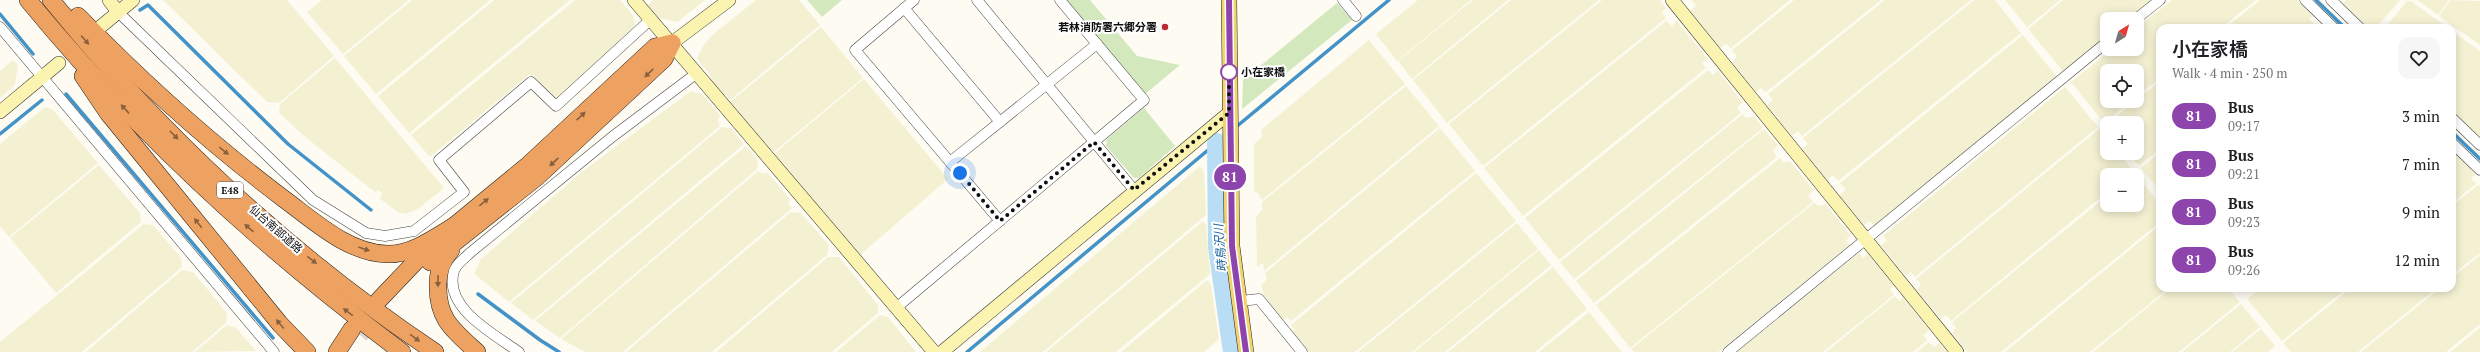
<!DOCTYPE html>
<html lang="en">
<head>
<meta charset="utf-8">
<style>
  :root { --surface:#fff; --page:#f6f6f6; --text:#202124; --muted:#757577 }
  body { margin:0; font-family:"PT Serif","Noto Sans JP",serif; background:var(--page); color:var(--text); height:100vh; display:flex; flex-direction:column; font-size:15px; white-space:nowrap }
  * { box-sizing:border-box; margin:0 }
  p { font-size:13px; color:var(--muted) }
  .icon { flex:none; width:22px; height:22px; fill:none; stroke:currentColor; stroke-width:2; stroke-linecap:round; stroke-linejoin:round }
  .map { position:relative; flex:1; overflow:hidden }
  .sheet { position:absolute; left:2156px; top:24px; width:300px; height:268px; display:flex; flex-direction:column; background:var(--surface); border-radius:12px; box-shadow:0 2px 10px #0003 }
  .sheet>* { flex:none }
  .badge { padding:0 8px; border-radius:13px; font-size:14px; line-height:26px }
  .needle { width:26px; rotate:37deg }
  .tools { position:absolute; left:2100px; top:12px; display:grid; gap:8px }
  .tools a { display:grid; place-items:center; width:44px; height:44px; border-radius:8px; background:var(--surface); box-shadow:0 2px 10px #0003; font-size:20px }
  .you { position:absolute; width:20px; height:20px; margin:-10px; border:3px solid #fff; border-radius:50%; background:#1a73e8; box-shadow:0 0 0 6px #1a73e833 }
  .map>.badge { position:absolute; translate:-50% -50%; box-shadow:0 0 0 2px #fff }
  .round { display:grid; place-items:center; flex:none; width:42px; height:42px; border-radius:12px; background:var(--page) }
  .head { display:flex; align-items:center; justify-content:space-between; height:68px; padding:0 16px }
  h1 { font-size:19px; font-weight:600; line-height:30px }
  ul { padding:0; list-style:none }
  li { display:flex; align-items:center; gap:12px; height:48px; padding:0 16px }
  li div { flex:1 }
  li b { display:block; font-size:15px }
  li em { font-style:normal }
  li .badge { min-width:44px; font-weight:700; text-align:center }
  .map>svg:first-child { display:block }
  .farmland { fill:#f4f1d3 }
  .green { fill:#d3e8bc }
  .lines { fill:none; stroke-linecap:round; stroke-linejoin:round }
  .stream { stroke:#4392c8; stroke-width:3.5 }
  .river { stroke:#b9ddf4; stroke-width:20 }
  .highway-tunnel { stroke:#dad8d0; stroke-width:17; stroke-dasharray:17 8; stroke-linecap:butt }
  .street-casing { stroke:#424242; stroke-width:11 }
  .secondary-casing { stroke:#313131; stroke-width:14 }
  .primary-casing { stroke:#202020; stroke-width:16 }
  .highway-casing { stroke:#202020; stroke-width:18 }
  .street { stroke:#fff; stroke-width:10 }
  .secondary { stroke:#fbf3b0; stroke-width:13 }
  .primary { stroke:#f2d36e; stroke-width:15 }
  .highway { stroke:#eea261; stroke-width:17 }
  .oneway { fill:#8a603c }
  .line-casing { stroke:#fff; stroke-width:9 }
  .line { stroke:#8e44ad; stroke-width:6 }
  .walk { stroke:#0f0f0f; stroke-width:4; stroke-dasharray:0 7.2 }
  .poi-dot { fill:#ba2c33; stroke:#fff; stroke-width:1.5 }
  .stop-dot { fill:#fff; stroke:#8e44ad; stroke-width:2 }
  .labels { text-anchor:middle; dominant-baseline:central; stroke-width:4; stroke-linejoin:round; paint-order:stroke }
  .shield { fill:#fff; stroke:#575757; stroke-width:1 }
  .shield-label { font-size:10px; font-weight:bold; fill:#0f0f0f }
  .poi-label { font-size:11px; font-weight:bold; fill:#0f0f0f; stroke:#fff; text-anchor:end }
  .stop-label { font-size:11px; font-weight:bold; fill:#0f0f0f; stroke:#fff; text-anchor:start }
  .street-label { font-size:11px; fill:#0f0f0f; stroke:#fff }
  .water-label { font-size:12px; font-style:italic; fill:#1d649c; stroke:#fff }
</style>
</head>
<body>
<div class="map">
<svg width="2480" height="352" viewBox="0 0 2480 352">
  <rect width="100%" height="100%" fill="#fefcf2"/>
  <g class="farmland">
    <polygon points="163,0 287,0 334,56 279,103 267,102"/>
    <polygon points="322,0 409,0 343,54 307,12"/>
    <polygon points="412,0 490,0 376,94 344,56"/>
    <polygon points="494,0 570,0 409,133 378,96"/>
    <polygon points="575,0 620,0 633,15 635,26 557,100 551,99 530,74 430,157 411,135"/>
    <polygon points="652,0 705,0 677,22 658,18 648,5"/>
    <polygon points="756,0 799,0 820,25 730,100 726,95 724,96 710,80 712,77 697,59 703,46 712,35"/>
    <polygon points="1418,0 1471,0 1397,61 1376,34"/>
    <polygon points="1473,0 1508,0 1412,79 1398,61"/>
    <polygon points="1511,0 1599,0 1447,123 1413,80"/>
    <polygon points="1602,0 1660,0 1666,8 1662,13 1666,18 1483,166 1449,124"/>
    <polygon points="1692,0 1790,0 1731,48 1726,44 1720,48 1690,11 1696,6"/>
    <polygon points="1794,0 1881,0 1766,92 1761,88 1756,92 1732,62 1737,57 1732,50"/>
    <polygon points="1885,0 1971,0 1802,136 1798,131 1792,136 1767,105 1773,100 1768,94"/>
    <polygon points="1974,0 1995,0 2021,33 1838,181 1833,175 1827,180 1802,149 1808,144 1803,138"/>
    <polygon points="2005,0 2060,0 2027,27"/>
    <polygon points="2063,0 2151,0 2128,19 2107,19 2107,36 2063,71 2028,29"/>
    <polygon points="2172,0 2256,0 2221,28 2160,28 2160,78 2137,96 2137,71 2107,71 2107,101 2131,101 2104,123 2071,82 2112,49 2137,49 2137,28"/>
    <polygon points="2260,0 2297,0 2313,16 2309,19 2314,24 2309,28 2225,28"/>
    <polygon points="2346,0 2400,0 2376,28 2368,28 2343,4"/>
    <polygon points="2417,0 2449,0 2438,15"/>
    <polygon points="2451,0 2480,1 2480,45 2439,16"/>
    <polygon points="2407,1 2411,1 2448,28 2385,28"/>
    <polygon points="1666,21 1672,26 1677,21 1708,59 1702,63 1706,68 1523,216 1484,168"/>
    <polygon points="821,27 863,78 774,152 772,149 770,151 729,103"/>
    <polygon points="2452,31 2480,51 2480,141 2452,113"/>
    <polygon points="2023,35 2057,77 1874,226 1870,221 1864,225 1839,195 1846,190 1840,183"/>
    <polygon points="1369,40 1405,84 1262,200 1258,193 1254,191 1254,144 1262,137 1261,130"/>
    <polygon points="335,58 444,188 418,209 406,214 398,212 380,199 382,193 378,190 376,193 304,136 279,113 280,104"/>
    <polygon points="13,60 18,65 15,85 0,98 0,71"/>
    <polygon points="1708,70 1713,75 1718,71 1743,103 1737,107 1741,113 1559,260 1525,218"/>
    <polygon points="864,79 948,179 860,255 856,254 774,156 775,153"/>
    <polygon points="2160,81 2160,149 2139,166 2129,153 2137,153 2137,123 2108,123"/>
    <polygon points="1406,86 1439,126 1264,271 1263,263 1257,267 1256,217 1262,210 1262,202"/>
    <polygon points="2065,87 2098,127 1915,277 1911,272 1906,276 1881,245 1887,241 1883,236"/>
    <polygon points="691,91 702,94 720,115 718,121 720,126 509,302 474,274 481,259 583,171"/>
    <polygon points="45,107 53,110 98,163 9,237 0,226 0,144"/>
    <polygon points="1743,114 1746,118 1754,116 1763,128 1574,279 1560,262"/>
    <polygon points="722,127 731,128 744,144 533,320 511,303"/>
    <polygon points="1440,128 1475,171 1291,321 1287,317 1282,321 1264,295 1261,285 1267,279 1265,273"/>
    <polygon points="1764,129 1778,145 1773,151 1777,157 1594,303 1576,281"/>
    <polygon points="2099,129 2107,139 2107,153 2119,153 2133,171 2128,175 2107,175 2107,192 1951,321 1946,315 1941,319 1917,290 1921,284 1916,279"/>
    <polygon points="746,146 758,160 757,169 560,338 535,321"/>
    <polygon points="2452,151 2476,174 2471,178 2476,184 2452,203"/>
    <polygon points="2160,152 2160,191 2141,168"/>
    <polygon points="1780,158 1784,163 1790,161 1814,190 1808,196 1813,202 1630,348 1596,305"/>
    <polygon points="99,165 140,213 141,222 56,293 10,238"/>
    <polygon points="1200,166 1204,171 1206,215 1043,352 980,352"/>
    <polygon points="758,171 763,174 767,172 791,200 788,203 792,208 623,352 585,352 561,339"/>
    <polygon points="1476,173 1516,221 1355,352 1307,352 1291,333 1295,330 1291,325"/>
    <polygon points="2137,176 2160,204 2160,222 2001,352 1967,352 1952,333 1956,328 1952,322 2107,196 2107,205 2137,205"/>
    <polygon points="2478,185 2480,187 2480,253 2452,275 2452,206"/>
    <polygon points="1814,203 1819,206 1826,204 1851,236 1846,240 1850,245 1718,352 1634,352 1631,349"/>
    <polygon points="791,212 801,213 829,245 827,255 712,352 626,352"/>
    <polygon points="1203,221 1206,225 1210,274 1116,352 1046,352"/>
    <polygon points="1517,223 1538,249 1412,352 1358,352"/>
    <polygon points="144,224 153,225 181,258 182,267 82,352 0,352 0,342"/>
    <polygon points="2160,225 2160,288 2169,288 2090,352 2005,352"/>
    <polygon points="1539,250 1551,265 1445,352 1414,352"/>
    <polygon points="1859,253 1863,258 1868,254 1894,286 1890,289 1894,295 1823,352 1737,352"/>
    <polygon points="2480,255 2480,324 2446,352 2361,352 2440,288 2452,288 2452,278"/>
    <polygon points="828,257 839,257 878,305 878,313 832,352 716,352"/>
    <polygon points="1553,267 1587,309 1535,352 1448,352"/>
    <polygon points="182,270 193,272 227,313 226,323 192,352 86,352"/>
    <polygon points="1207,280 1211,285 1219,339 1204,352 1121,352"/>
    <polygon points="2171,288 2228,288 2240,302 2179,352 2093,352"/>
    <polygon points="2261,288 2347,288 2282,341 2247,299"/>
    <polygon points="2351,288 2437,288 2358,352 2291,352 2283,343"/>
    <polygon points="1895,296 1899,301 1903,297 1929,330 1923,335 1927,340 1913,352 1826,352"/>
    <polygon points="2241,304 2260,327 2230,352 2182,352"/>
    <polygon points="1589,312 1622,352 1539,352"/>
    <polygon points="880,315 888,317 916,352 836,352"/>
    <polygon points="227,325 236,328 256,351 195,352"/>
    <polygon points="2480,328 2480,352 2450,352"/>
    <polygon points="2261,329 2275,346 2268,352 2232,352"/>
    <polygon points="1929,342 1934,347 1939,343 1947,352 1917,352"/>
  </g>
  <g class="green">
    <polygon points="807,0 842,0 822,17"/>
    <polygon points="1066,0 1090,0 1137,56 1180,65 1145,94"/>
    <polygon points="1337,3 1352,20 1242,109 1243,80"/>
    <polygon points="1144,108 1175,146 1139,178 1134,178 1106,146 1107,139"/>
  </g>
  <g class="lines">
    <g class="stream">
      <polyline points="2316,0 2345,28"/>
      <polyline points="140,10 148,5 288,144 371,210"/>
      <polyline points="0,14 33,54"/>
      <polyline points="66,94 273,338"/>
      <polyline points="1236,127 1389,0"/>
      <polyline points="2452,132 2480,159"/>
      <polyline points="0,134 42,100"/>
      <polyline points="478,294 540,340 559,352"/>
      <polyline points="967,352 1226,135"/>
    </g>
    <polyline class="river" points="1217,143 1218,247 1233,352"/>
    <polyline class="highway-tunnel" points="360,335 386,307"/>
    <defs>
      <g id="street">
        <polyline points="914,0 855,50 1000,221"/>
        <polyline points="977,0 1134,190"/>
        <polyline points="1343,0 1356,16"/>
        <polyline points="2305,0 2334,28"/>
        <polyline points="2331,0 2360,28"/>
        <polyline points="904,8 1000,122"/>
        <polyline points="118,12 313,200 366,233 385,236 414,231 464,192 439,160 531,82 556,106 650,20"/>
        <polyline points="2136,19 2160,0"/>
        <polyline points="0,27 274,352"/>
        <polyline points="2452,118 2480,145"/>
        <polyline points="2452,143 2480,170"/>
        <polyline points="950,162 1097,44"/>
        <polyline points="1240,301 1259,299 1302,352"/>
        <polyline points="896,308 1144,100 1060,0"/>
        <path d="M519,352C494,334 443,308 454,271C456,264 466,257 471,252L612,137L697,73"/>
        <polyline points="1728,352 2107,42"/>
      </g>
      <g id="secondary">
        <polyline points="109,0 118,12"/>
        <polyline points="634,0 934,352"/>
        <polyline points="1672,0 1957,352"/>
        <polyline points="99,28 133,0"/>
        <polyline points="672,43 729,0"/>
        <polyline points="0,112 59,63"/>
        <polyline points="942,352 1229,113"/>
      </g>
      <polyline id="primary" points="1229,0 1232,246 1246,352"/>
      <g id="highway">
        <path d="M28,0C137,133 264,249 402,352"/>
        <path d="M51,0C160,134 291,256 435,352"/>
        <path d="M78,16C142,82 211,144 284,199C314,221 348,253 387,254C411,255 434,238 454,226"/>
        <polyline points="83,76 108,113 280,324 307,352"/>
        <path d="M451,250C442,260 438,271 438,284C437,319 453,330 477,352"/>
        <polyline points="430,262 537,177 664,59 672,43"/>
        <polyline points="379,300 419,258 454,226 527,166 655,47 672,43"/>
        <polyline points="337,352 352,329"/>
      </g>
    </defs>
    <use href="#street" class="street-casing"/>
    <use href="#secondary" class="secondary-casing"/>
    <use href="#primary" class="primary-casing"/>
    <use href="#highway" class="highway-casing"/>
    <use href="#street" class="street"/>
    <use href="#secondary" class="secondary"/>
    <use href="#primary" class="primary"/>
    <use href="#highway" class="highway"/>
  </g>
  <defs><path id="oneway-solid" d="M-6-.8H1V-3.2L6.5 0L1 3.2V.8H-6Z"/></defs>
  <g class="oneway">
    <use href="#oneway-solid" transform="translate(85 40) rotate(49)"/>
    <use href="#oneway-solid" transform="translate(649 73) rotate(137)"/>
    <use href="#oneway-solid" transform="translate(125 109) rotate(-133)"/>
    <use href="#oneway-solid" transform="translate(581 116) rotate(-43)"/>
    <use href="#oneway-solid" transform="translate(174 135) rotate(46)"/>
    <use href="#oneway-solid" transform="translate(224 151) rotate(39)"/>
    <use href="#oneway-solid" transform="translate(554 162) rotate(137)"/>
    <use href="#oneway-solid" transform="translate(484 202) rotate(-39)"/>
    <use href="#oneway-solid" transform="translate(198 223) rotate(-129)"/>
    <use href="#oneway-solid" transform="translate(249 228) rotate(-139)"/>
    <use href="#oneway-solid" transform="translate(364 249) rotate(19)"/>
    <use href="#oneway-solid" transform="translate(312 260) rotate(38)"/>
    <use href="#oneway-solid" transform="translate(438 281) rotate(91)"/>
    <use href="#oneway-solid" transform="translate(348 312) rotate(-143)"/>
    <use href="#oneway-solid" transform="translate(280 324) rotate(-130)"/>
    <use href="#oneway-solid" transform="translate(415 338) rotate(36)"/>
  </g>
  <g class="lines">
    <defs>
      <polyline id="line" points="1229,0 1232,246 1246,352"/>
    </defs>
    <use href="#line" class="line-casing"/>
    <use href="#line" class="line"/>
    <polyline class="walk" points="960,173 1000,221 1094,142 1134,190 1229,113 1229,72"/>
  </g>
  <circle class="poi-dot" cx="1165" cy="27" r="4"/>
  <circle class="stop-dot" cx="1229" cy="72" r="8"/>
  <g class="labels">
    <rect class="shield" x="217" y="182" width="26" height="16" rx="3"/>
    <g class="shield-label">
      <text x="230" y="190">E48</text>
    </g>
    <g class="poi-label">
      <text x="1157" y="27">若林消防署六郷分署</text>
    </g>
    <g class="stop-label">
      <text x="1241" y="72">小在家橋</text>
    </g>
    <g class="street-label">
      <text transform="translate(276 229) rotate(41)">仙台南部道路</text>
    </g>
    <g class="water-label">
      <text transform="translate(1220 248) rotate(-95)">時鳥沢川</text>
    </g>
  </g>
</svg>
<div class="tools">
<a><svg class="needle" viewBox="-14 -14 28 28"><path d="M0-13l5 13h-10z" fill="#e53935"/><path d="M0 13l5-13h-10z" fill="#757577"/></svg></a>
<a><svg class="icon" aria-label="locate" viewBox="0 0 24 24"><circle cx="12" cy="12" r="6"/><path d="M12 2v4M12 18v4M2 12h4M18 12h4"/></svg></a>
<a>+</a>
<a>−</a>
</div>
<div class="you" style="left:960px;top:173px"></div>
<b class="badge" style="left:1230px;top:177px;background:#8e44ad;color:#fff">81</b>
<section class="sheet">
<div class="head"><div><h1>小在家橋</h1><p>Walk · 4 min · 250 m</p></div><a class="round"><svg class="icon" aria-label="heart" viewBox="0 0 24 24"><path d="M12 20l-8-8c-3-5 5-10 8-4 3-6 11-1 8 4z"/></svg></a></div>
<ul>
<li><span class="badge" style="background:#8e44ad;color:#fff">81</span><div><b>Bus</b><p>09:17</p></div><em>3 min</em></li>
<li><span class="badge" style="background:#8e44ad;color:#fff">81</span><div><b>Bus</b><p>09:21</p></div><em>7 min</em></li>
<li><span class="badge" style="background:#8e44ad;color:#fff">81</span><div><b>Bus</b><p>09:23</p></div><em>9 min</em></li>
<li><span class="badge" style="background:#8e44ad;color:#fff">81</span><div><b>Bus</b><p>09:26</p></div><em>12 min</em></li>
</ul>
</section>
</div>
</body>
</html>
